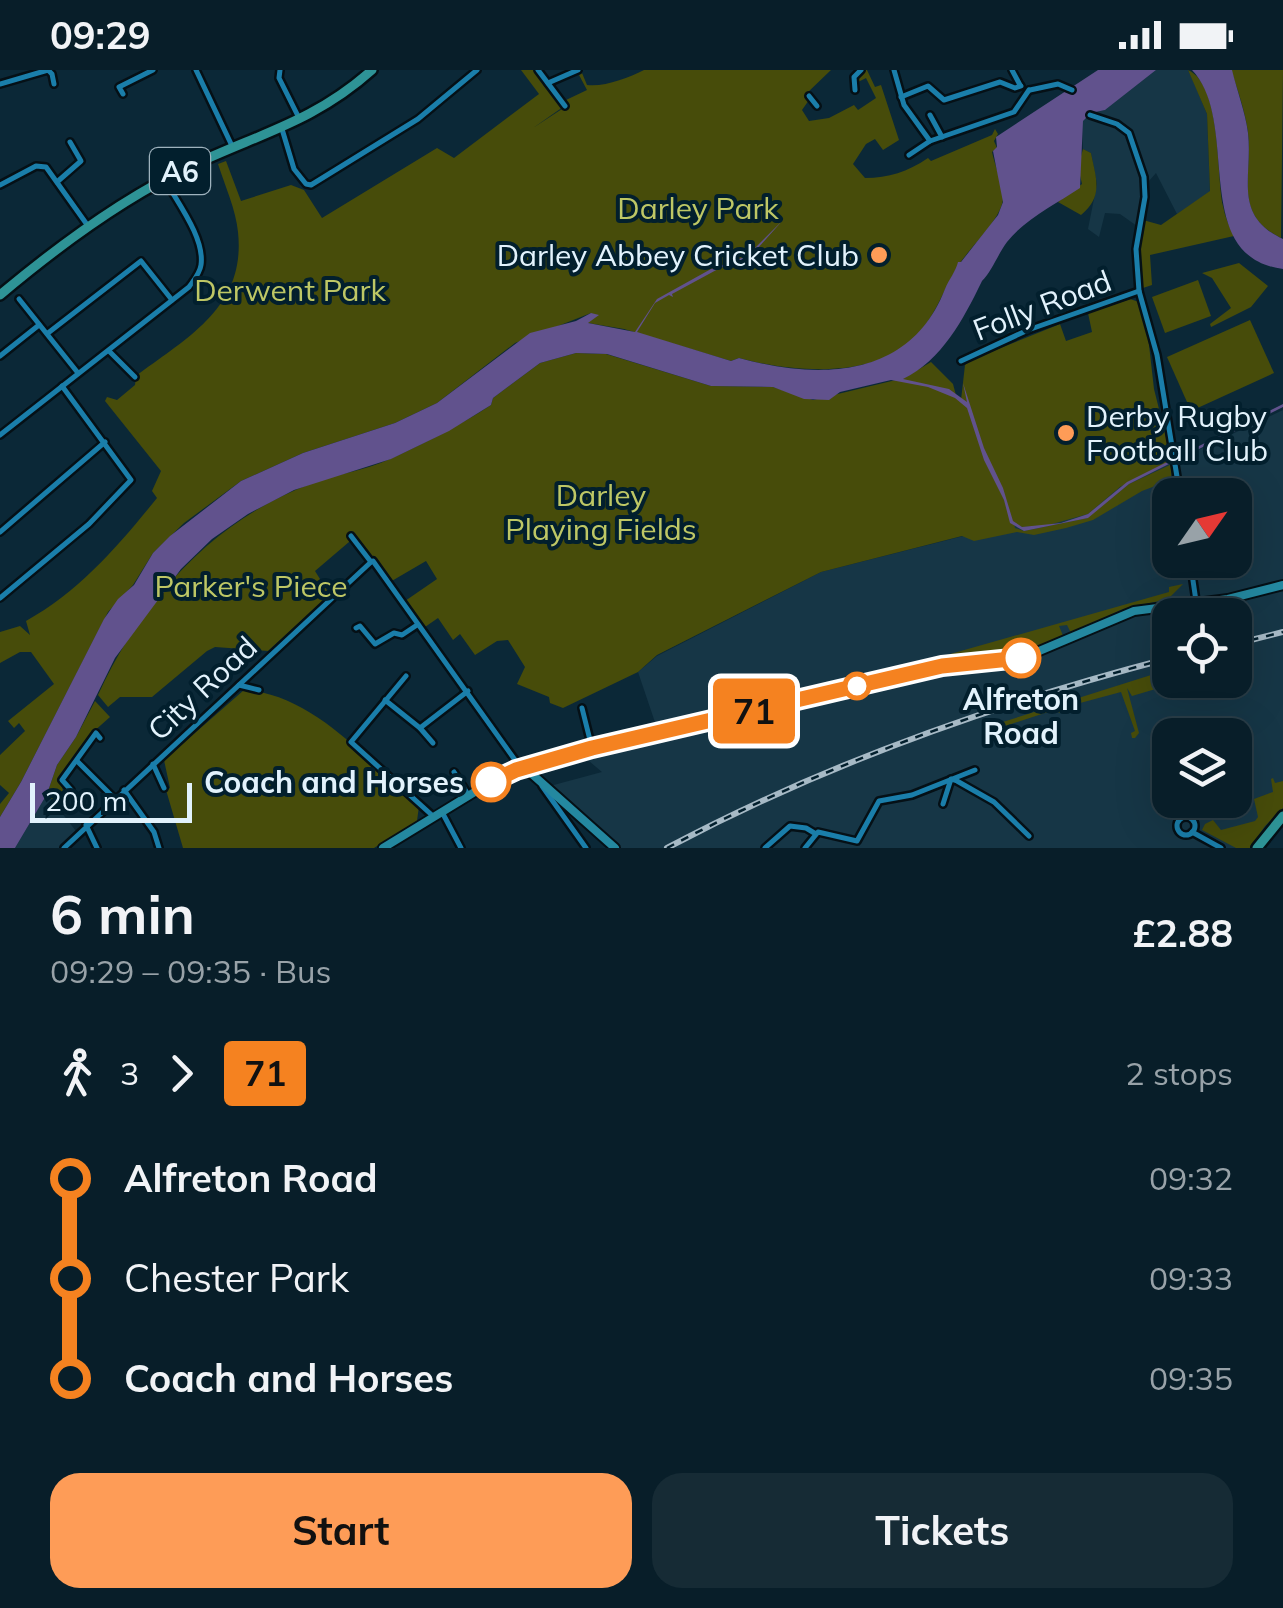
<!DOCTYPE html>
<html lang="en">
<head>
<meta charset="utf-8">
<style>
  :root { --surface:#081e29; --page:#162b35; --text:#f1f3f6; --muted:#98a2a8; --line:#293c46; --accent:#fe9c57 }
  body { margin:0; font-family:Mulish,sans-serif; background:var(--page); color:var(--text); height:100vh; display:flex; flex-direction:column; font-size:38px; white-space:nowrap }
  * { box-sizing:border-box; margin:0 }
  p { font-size:32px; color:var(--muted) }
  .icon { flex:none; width:55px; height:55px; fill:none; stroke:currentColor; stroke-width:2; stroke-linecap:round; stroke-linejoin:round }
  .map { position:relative; height:778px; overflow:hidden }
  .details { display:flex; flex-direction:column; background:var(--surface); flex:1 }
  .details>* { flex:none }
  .badge { padding:0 20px; border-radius:8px; font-size:35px; line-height:65px }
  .needle { width:65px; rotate:56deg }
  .fabs { position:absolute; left:1152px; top:408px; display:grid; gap:20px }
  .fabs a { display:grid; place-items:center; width:100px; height:100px; border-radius:20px; background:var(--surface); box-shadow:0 10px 40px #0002,0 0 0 2px var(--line); font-size:50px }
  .scale { position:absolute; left:30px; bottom:25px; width:162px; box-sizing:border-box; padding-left:10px; border:5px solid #e2f2fc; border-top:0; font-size:28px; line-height:35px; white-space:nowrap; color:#e2f2fc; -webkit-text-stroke:8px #021f2d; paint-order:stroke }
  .map>.badge { position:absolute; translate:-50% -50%; box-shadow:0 0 0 5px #fff }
  .legs { display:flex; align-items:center; gap:15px; height:110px; padding:0 50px; font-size:32px }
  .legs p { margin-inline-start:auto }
  .headline { display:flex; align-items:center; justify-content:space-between; height:170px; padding:0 50px }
  h1 { font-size:55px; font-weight:700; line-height:75px }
  .cta { display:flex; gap:20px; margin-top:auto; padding:20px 50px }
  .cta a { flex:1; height:115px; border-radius:30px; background:var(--accent); color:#111; font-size:40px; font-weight:700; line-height:115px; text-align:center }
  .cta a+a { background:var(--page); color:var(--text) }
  ul { padding:0 50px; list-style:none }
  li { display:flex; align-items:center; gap:35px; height:100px; font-size:38px }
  li i { display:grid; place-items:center; width:15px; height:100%; margin:0 12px; background:currentColor }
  li i::after { content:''; width:25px; height:25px; margin:-12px; border:8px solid; border-radius:50%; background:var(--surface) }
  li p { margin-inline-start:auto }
  li:first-child i { background:linear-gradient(#0000 50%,currentColor 0) }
  li:last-child i { background:linear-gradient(currentColor 50%,#0000 0) }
  .status { display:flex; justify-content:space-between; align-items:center; height:70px; padding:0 50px; background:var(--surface); direction:ltr }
  .status svg { height:28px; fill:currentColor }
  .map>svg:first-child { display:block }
  .built { fill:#163646; fill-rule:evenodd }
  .green { fill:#474c0a }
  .water { fill:#61528d }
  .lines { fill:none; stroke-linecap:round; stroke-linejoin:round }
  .street-casing { stroke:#051016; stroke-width:10 }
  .secondary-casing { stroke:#051016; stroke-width:12 }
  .primary-casing { stroke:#051016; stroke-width:14 }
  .street { stroke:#1a7eaa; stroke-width:5 }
  .secondary { stroke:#2488a0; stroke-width:8 }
  .primary { stroke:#2e9396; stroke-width:9 }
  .rail-casing { stroke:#a6b9c5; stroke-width:6 }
  .rail { stroke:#021f2d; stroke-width:2.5; stroke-dasharray:8; stroke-linecap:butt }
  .line-1-casing { stroke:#fff; stroke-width:22 }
  .line-1 { stroke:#f58220; stroke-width:15 }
  .poi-dot { fill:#fe9c57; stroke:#021f2d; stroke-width:4 }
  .stop-1-dot { fill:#fff; stroke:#f58220; stroke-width:5 }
  .labels { text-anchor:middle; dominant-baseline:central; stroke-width:8; stroke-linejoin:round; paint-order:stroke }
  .shield { fill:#021f2d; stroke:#9fb3be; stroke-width:2.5 }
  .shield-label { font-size:28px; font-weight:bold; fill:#e2f2fc }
  .park-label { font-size:30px; fill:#bec765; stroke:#021f2d }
  .poi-label { font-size:30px; fill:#e2f2fc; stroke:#021f2d; text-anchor:end }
  .street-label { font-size:30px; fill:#e2f2fc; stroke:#021f2d }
  .stop-label { font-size:30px; font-weight:bold; fill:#e2f2fc; stroke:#021f2d }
</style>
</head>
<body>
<div class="status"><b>09:29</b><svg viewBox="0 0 49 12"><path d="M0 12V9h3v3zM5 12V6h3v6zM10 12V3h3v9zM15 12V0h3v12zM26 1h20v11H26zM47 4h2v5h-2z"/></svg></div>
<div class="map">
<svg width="1283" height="778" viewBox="0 0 1283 778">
  <rect width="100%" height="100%" fill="#0b2837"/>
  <g class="built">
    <polygon points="1156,0 1188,0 1192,8 1207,44 1210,122 1177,144 1156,103 1148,112 1143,150 1137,149 1137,156 1120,144 1105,143 1099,167 1088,159 1097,114 1091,83 1083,79 1082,51 1091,43 1105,40"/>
    <path d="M1283,340V737L1249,778H621L550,716L602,702L583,686L661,670L638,602L657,586L821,502L1078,437ZM1170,425H1235V490H1170ZM1170,545H1235V610H1170ZM1170,665H1235V730H1170Z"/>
    <polygon points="47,724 79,765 67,778 15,778"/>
  </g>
  <g class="green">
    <path d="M521,0H538L563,37L533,58L565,37L566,30L587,20L579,5L582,3L587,15C605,17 628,8 644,0H831L806,24L809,30L802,40L809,51L829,48L854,35L858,40L876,28L866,8L858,12L857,0H867L875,17L881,15L899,70L883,80L875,69L866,74L853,94L865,108C889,108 907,102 928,88L931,91L992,65L995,59L998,64L994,71L997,78L992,82C995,96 1002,112 1003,127C1004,147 969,178 958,196C943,220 935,248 914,268C872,310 791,302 739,288L731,291L624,259L588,253L591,243L515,273L437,333L395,353L303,383L241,411L184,453L153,483L133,515L108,542L21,712L0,747V734L9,723L0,715V685L25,661L19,653L14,658L8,651L54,614L31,582H20L0,593V562L20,556L30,565L26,551C80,521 119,475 157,428L152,421L161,401L105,331L107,327L117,330L135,315L136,306C188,267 246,237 238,162C236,140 225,116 218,94L226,91L241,131L291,115L304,120L322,148L437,78L454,88L539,24Z"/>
    <path d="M1188,0C1222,15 1216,103 1223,136C1225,147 1229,156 1234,166L1150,185L1152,215L1143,218L1140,184L1143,150L1161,155L1210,121L1207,44Z"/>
    <path d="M1231,0H1283L1281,168C1232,144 1253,106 1248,62C1245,41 1238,21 1231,0Z"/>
    <path d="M1083,79L1091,83C1096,109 1104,126 1081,145L1058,132L1082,114L1078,97Z"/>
    <polygon points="1239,193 1268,216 1251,237 1211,257 1210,254 1231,238 1212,208 1202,203"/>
    <polygon points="1198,210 1211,246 1165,263 1152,227"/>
    <path d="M1130,229L1139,232L1148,266L1154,319L1172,391L1120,417L1088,444L1045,456L1022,457L1014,453L1015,458L1024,461L1087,448L1129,414L1172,394L1171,410L1142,421L1093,450L1066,458L1034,465L1017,462L974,471L962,466L821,502L657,585L638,602L563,638L550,633L549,627L517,614L525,597L508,570L497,571L475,585L460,564L453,570L438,548L425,557L405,531L437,509L426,491L390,512L352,464L349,472L315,501L330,525L268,581L215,577L207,581L152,627H120L108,637L98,625C141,531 212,451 310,414C335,404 365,401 390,389C425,373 459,356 491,335L493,328L540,293L576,283L606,284L711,316L773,317L813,330L904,308L931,292L953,314L957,329L961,330L965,295L973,289L1060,254L1066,271L1092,262L1088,243Z"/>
    <polygon points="1250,250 1274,303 1191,341 1167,287"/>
    <path d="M1183,514L1168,529L1123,539L1071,563L1067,555L1059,556L1064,568C1012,589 957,588 902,601L901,598L1169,522V517Z"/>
    <polygon points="1170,599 1170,610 1186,610 1132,626 1127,618 1139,663 1135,668 1132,668 1131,663 1135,661 1121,622 1069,636 1059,643 1057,639 993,660 990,656"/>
    <path d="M244,620C314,624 370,693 419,736L417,751L374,778H183L166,720L170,718L164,690Z"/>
    <polygon points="95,631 110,647 92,663 59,710 63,720 53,731 47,724 57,695 76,667"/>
    <polygon points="1273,708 1275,713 1283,711 1283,738 1265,756 1250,778 1236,778 1202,760 1205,754 1213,750 1221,760 1255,751 1258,747 1254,729 1273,722 1271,709"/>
  </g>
  <g class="water">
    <path d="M1098,0H1156L1105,40L1091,43L1083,51L1080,118C1056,134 1025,149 1007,172C998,184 992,201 982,211C963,250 942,290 903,309L949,319L967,332L963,313L984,378L1003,418L1013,451L1022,457L1061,453L1088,444L1127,412L1283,334V337L1129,414L1088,448L1024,461L1010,453L1004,430L984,390L967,338L955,328L928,317L891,310L840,322L829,330L804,329L773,317L711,316L607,284L576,283L540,293L493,328L491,335L449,361L391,389L294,420L248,444L212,469L181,499L115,588L76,667L57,695L47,724L15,778H0V747L21,712L104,549L118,529L134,515L153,483L170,466L241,411L303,383L395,353L437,333L530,263L576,251L591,243L599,245L588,253L635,262L657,229L711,199L747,186L783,150L749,188L720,198L672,224L673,227L669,225L655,233L637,262L731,291L739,288C820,310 910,309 945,219C949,209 956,201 958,192H961L998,145L1003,132L993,81L997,77L996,67Z"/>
    <path d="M1192,0H1232C1237,21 1245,41 1248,63C1253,107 1232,145 1283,169V199C1188,187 1242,52 1192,0Z"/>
  </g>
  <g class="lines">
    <defs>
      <g id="street">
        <polyline points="196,0 233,78"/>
        <polyline points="280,0 279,8 299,48"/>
        <polyline points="538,0 565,36"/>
        <polyline points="894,0 904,35 930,71 1014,42 1029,20"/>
        <polyline points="1012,0 1020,15"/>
        <polyline points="548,13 578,0"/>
        <polyline points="0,14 48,0 52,4 54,14"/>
        <polyline points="855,20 854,7 861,0"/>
        <polyline points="1030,20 1058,14 1072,20"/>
        <polyline points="123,24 119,17 153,0"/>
        <polyline points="809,26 817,36"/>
        <polyline points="901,27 928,16 944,30 1000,12 1015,18 1021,16"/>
        <polyline points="930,45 942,67"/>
        <polyline points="1090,45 1117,54 1129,63 1144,107 1145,127 1136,179 1139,221 1157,285 1180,425"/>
        <polyline points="282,59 294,99 306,114 311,115 418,49 477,0"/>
        <polyline points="909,85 930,71"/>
        <polyline points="57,112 81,91 70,72"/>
        <polyline points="0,115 36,96 46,97 88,156"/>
        <polyline points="19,229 78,303"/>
        <polyline points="48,263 141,191 172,230"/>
        <polyline points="109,281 135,307"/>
        <polyline points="0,286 39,255"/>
        <polyline points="961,291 1028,260 1139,221"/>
        <path d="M0,365L189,217C194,210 200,203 201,195C205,168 177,132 165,110"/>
        <polyline points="0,462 105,372"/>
        <polyline points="351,466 371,492 373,491 515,690 524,697"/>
        <polyline points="1190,490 1196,531"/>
        <polyline points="0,528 89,454 131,410 62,316"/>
        <polyline points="356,558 360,556 375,574 394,563 402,565 417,555"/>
        <polyline points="406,606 351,672 434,747"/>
        <polyline points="239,615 259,620"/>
        <polyline points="385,630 420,658 433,673"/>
        <polyline points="582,638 592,678"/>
        <polyline points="420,658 468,621"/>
        <polyline points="77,691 115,729"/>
        <polyline points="153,694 164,718"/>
        <polyline points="454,702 469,726"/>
        <polyline points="542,716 586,778"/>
        <polyline points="71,720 62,710 96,663 100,668"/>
        <polyline points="124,720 154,762 159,778"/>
        <polyline points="943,734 951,709 957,711 994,732 1029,766"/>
        <polyline points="442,742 461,778"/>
        <circle cx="1186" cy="756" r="9"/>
        <polyline points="86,755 97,778"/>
        <polyline points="1192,762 1221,778"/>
        <polyline points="64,778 371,492"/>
        <polyline points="765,778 790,756 806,758 816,764"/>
        <polyline points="805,778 818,762 857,771 879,731 912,725 975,700"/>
      </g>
      <g id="secondary">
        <polyline points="524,697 615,778"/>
        <polyline points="383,778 491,712 533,694 941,596 1025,587 1134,541 1228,529 1283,515"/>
      </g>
      <g id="primary">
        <path d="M0,225C57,177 123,128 191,96C258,64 314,52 372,0"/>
        <polyline points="1257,778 1283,746"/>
      </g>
    </defs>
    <use href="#street" class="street-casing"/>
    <use href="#secondary" class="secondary-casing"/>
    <use href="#primary" class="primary-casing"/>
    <use href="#street" class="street"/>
    <use href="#secondary" class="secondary"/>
    <use href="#primary" class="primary"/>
    <defs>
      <g id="rail">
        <polyline points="1235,574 1283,562"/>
        <path d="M667,778C825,694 997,633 1170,588"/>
      </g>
    </defs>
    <use href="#rail" class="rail-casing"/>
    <use href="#rail" class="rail"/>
  </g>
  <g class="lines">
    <defs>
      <polyline id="line-1" points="491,712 516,700 592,678 942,596 1021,588"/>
    </defs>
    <use href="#line-1" class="line-1-casing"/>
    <use href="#line-1" class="line-1"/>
  </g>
  <g class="poi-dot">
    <circle cx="879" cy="185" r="10"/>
    <circle cx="1066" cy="363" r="10"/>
  </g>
  <g class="stop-1-dot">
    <circle cx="1021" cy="588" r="18"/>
    <circle cx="857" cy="616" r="12"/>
    <circle cx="491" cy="712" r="18"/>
  </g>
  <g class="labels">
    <rect class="shield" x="150" y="78" width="60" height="46" rx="8"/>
    <g class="shield-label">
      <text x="180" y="101">A6</text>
    </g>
    <g class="park-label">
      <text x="698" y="138">Darley Park</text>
      <text x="290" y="220">Derwent Park</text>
      <text x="601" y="425">Darley<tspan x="601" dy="34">Playing Fields</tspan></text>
      <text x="251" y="516">Parker's Piece</text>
    </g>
    <g class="poi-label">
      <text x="859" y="185">Darley Abbey Cricket Club</text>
      <text x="1086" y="346" text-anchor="start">Derby Rugby<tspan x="1086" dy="34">Football Club</tspan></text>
    </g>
    <g class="street-label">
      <text transform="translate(1042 235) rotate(-21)">Folly Road</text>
      <text transform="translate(202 618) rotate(-43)">City Road</text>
    </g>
    <g class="stop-label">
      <text x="1021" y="629">Alfreton<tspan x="1021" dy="34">Road</tspan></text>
      <text x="464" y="712" text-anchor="end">Coach and Horses</text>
    </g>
  </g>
</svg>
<div class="fabs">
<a><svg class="needle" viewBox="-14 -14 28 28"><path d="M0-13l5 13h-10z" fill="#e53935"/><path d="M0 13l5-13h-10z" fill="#98a2a8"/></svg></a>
<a><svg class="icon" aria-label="locate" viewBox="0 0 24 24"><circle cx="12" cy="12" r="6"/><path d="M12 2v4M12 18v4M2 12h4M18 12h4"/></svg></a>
<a><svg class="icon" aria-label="layers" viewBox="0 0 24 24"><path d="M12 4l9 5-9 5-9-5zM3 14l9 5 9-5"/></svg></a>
</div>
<div class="scale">200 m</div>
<b class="badge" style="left:754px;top:641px;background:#f58220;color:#111">71</b>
</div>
<section class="details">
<div class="headline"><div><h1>6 min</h1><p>09:29 – 09:35 · Bus</p></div><b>£2.88</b></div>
<div class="legs"><svg class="icon" aria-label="walk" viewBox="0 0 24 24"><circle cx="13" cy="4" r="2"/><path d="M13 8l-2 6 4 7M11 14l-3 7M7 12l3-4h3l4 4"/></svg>3<svg class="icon" aria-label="forward" viewBox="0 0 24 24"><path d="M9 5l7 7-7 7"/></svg><b class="badge" style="background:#f58220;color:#111">71</b><p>2 stops</p></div>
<ul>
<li><i style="color:#f58220"></i><b>Alfreton Road</b><p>09:32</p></li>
<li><i style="color:#f58220"></i><span>Chester Park</span><p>09:33</p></li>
<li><i style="color:#f58220"></i><b>Coach and Horses</b><p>09:35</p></li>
</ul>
<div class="cta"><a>Start</a><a>Tickets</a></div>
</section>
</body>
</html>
